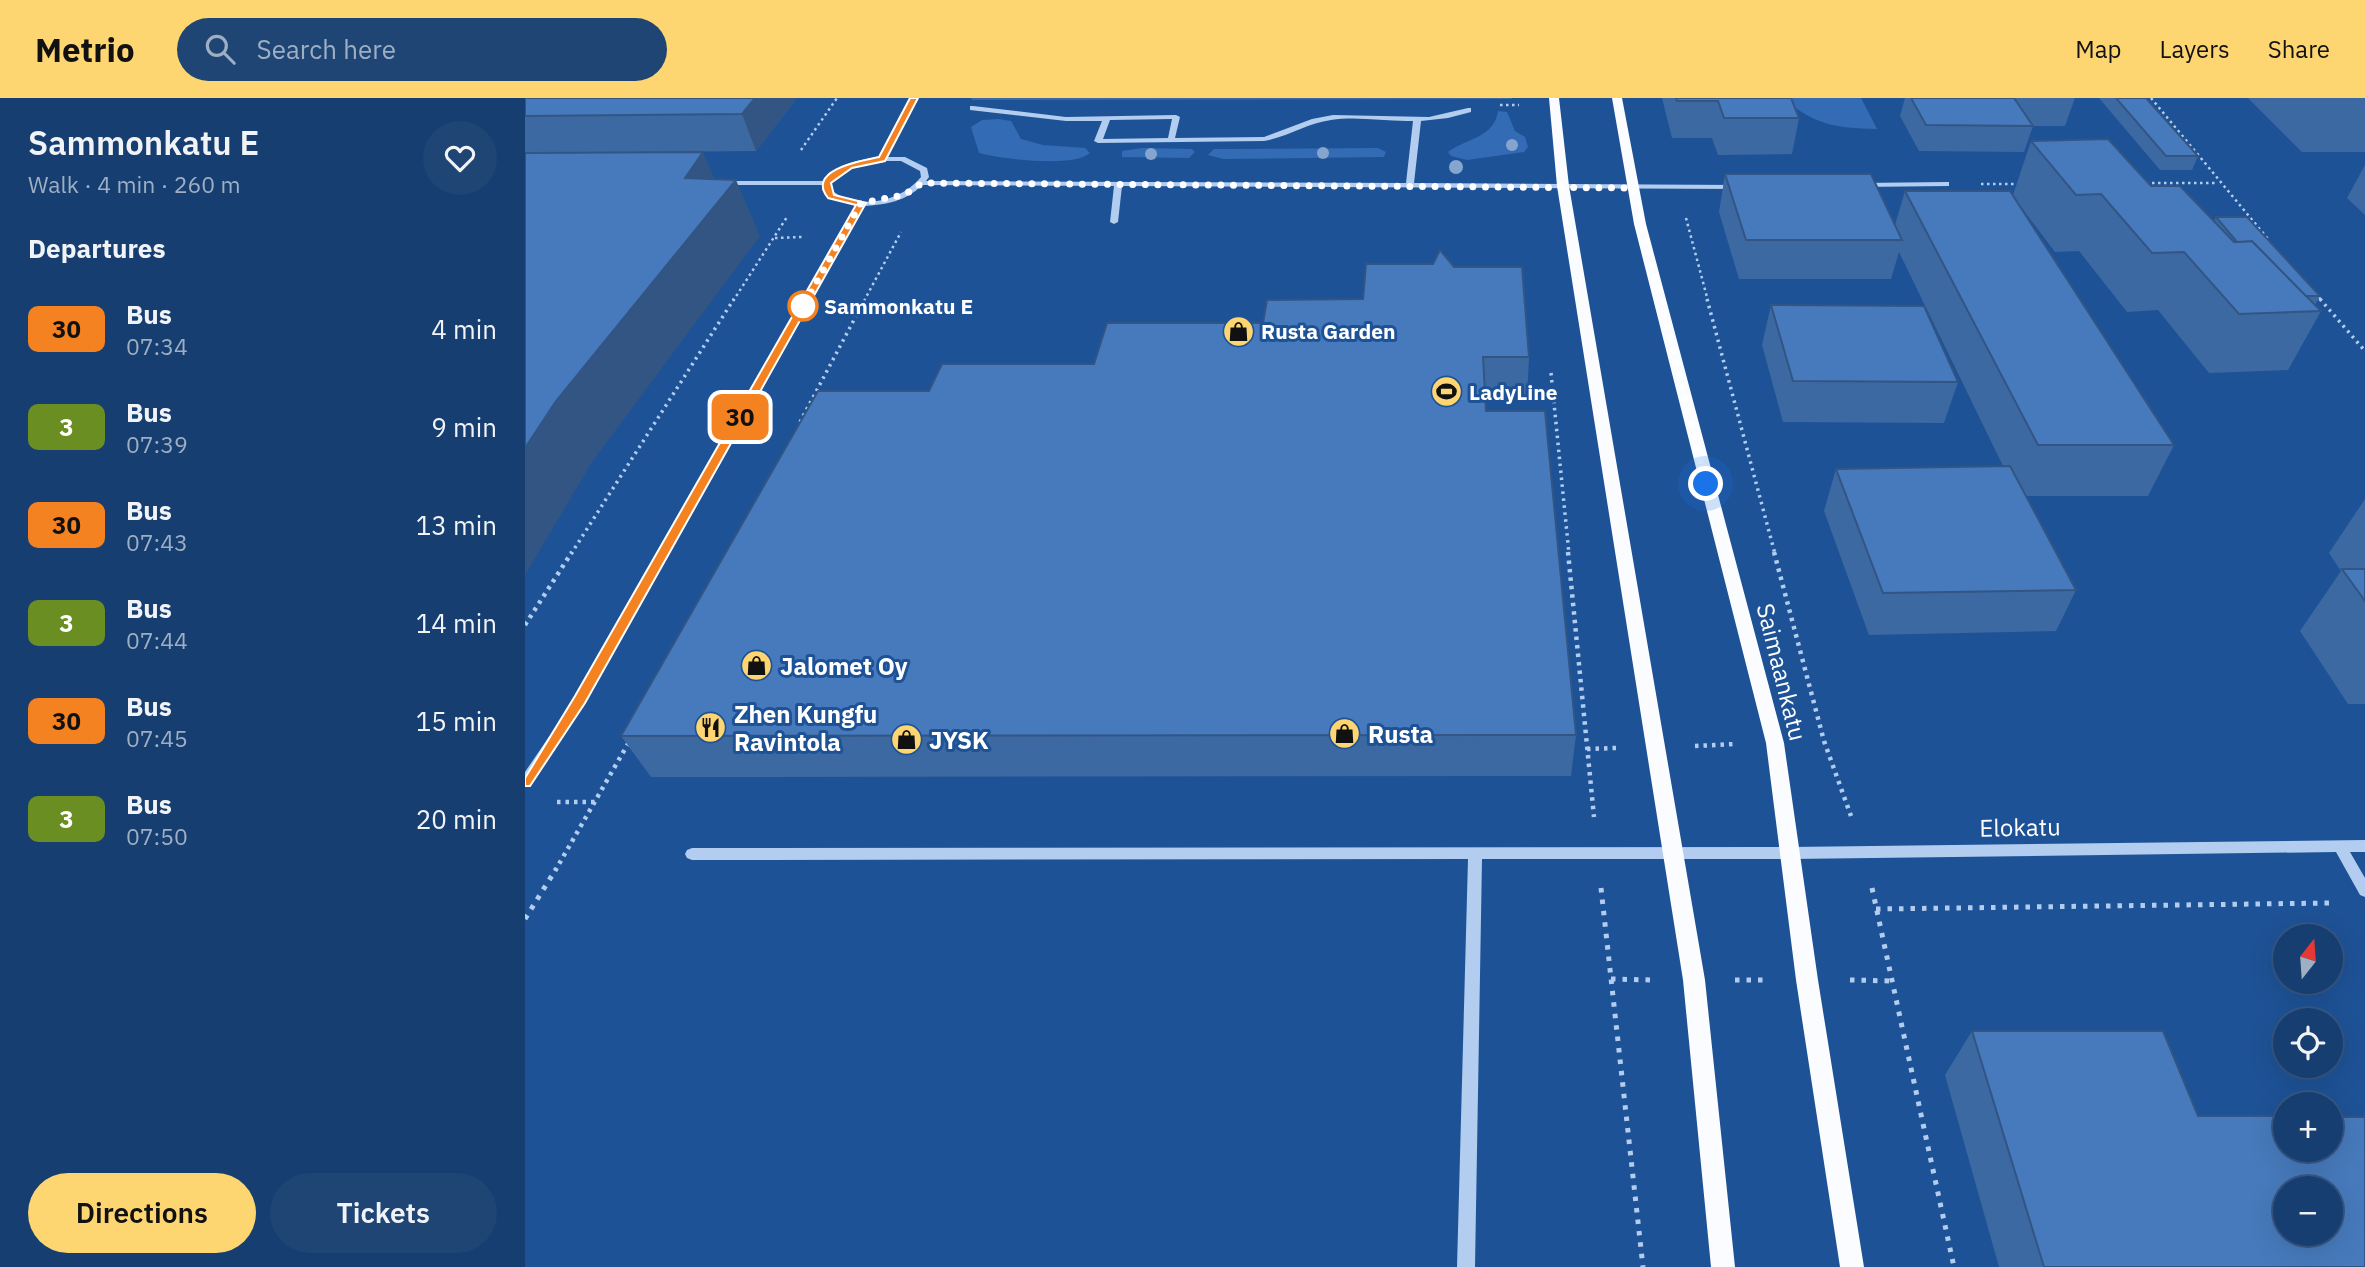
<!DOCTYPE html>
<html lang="en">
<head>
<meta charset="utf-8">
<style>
  :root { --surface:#163e70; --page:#1f4575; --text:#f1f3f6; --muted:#9eaec3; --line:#355783; --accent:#fdd672 }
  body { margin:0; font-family:"IBM Plex Sans",sans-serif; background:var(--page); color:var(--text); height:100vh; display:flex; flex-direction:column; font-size:26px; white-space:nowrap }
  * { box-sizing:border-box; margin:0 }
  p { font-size:23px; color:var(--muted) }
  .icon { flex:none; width:38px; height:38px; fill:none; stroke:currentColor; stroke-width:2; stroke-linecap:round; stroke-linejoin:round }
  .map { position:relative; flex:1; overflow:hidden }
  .details { display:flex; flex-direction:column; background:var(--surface); width:525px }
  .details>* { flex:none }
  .badge { padding:0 14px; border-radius:10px; font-size:24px; line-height:46px }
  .needle { width:46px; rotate:17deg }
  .fabs { position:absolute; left:1748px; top:826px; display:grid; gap:14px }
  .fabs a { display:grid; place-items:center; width:70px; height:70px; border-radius:50%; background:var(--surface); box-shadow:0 7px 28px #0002,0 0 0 2px var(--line); font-size:35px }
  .you { position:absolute; width:35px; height:35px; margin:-18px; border:5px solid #fff; border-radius:50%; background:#1a73e8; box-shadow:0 0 0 10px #1a73e833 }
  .map>.badge { position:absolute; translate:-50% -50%; box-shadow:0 0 0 4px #fff }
  h2 { padding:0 28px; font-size:26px; line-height:63px }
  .round { display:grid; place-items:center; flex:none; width:74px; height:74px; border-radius:37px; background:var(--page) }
  .head { display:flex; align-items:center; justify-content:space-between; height:119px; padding:0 28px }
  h1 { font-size:33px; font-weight:600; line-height:52px }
  .primary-button { display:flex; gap:14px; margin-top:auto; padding:14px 28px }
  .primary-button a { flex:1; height:80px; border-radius:42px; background:var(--accent); color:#111; font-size:28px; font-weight:600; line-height:80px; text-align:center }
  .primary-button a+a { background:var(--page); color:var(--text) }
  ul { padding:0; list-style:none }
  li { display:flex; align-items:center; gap:21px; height:98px; padding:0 28px }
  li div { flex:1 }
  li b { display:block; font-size:26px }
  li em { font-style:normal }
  li .badge { min-width:77px; font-weight:700; text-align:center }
  header { display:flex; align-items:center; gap:42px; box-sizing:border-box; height:98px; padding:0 35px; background:var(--accent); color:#111 }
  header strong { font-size:33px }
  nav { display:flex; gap:38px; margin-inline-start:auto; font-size:24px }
  .search { width:490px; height:63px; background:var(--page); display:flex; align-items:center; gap:18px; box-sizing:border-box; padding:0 24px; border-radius:38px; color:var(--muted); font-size:26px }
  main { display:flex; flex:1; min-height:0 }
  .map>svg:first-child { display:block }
  .green { fill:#336bb4 }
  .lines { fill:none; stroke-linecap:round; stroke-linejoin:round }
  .path-far3 { stroke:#b2cdef; stroke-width:2.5; stroke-dasharray:2.5 3.5; stroke-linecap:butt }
  .path-far2 { stroke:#b2cdef; stroke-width:3.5; stroke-dasharray:2.5 4.5; stroke-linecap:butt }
  .path-far1 { stroke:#b2cdef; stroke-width:4.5; stroke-dasharray:3.5 5; stroke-linecap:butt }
  .path { stroke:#b2cdef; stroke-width:5; stroke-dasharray:4.5 7; stroke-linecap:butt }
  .minor { fill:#b2cdef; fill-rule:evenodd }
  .major { fill:#fafcff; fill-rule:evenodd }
  .tree { fill:#85a4ce }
  .wall { fill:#3d69a2 }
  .shaded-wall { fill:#325584 }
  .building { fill:#477abc; stroke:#325584; stroke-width:2; fill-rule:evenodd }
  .line { fill:#f58220; stroke:#fff; stroke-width:2 }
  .walk { stroke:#fff; stroke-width:7; stroke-dasharray:0 12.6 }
  .stop-dot { fill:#fff; stroke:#f58220; stroke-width:3.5 }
  .labels { text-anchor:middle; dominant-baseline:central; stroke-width:6; stroke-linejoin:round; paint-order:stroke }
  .far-stop-label { font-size:21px; font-weight:bold; fill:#fff; stroke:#1e5296; text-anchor:start }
  .far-poi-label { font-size:21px; font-weight:bold; fill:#fff; stroke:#1e5296; text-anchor:start }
  .poi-label { font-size:24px; font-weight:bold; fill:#fff; stroke:#1e5296; text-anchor:start }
  .street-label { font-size:24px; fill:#fff; stroke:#1e5296 }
</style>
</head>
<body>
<header>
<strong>Metrio</strong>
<div class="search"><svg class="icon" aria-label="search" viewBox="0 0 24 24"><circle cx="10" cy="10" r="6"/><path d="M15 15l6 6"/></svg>Search here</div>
<nav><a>Map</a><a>Layers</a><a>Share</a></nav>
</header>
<main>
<section class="details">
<div class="head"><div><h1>Sammonkatu E</h1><p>Walk · 4 min · 260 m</p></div><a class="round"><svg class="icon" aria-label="heart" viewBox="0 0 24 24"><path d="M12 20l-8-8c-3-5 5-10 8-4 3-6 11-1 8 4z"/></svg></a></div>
<h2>Departures</h2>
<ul>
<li><span class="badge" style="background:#f58220;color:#111">30</span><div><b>Bus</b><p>07:34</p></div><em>4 min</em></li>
<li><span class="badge" style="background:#6b8e23;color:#fff">3</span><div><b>Bus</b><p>07:39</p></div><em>9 min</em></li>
<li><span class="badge" style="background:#f58220;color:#111">30</span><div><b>Bus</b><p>07:43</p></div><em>13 min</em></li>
<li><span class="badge" style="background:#6b8e23;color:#fff">3</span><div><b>Bus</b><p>07:44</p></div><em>14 min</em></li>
<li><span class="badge" style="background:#f58220;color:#111">30</span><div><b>Bus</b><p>07:45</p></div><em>15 min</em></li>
<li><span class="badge" style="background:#6b8e23;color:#fff">3</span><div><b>Bus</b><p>07:50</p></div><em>20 min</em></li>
</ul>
<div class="primary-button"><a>Directions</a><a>Tickets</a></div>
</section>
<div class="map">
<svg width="1840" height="1169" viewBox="0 0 1840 1169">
  <rect width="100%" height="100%" fill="#1e5296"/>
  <g class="green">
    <path d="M1256,0H1336L1352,31C1308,30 1292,27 1256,0Z"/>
    <path d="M973,13L982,14L990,33L1000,39L1003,49L999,54L942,62L926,58L923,54C942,40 969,40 973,13Z"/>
    <path d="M474,21L486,23L496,41L518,47L560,50L565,55C548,70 477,61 454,55L446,29L457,22Z"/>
    <polygon points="617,50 667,51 670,54 664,60 597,59 597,53"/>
    <polygon points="853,50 861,54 859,59 698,61 683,57 689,51"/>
  </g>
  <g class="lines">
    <g class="path-far3">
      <polyline points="1626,0 1743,141"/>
      <polyline points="975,7 994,7"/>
      <polyline points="276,52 312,0"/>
      <polyline points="1621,85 1692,85"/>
      <polyline points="1456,86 1496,86"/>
      <polyline points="1161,120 1183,203"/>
      <polyline points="250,140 277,139"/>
      <polyline points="1790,195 1797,203"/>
      <polyline points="208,203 262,119"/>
      <polyline points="339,203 376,134"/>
    </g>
    <g class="path-far2">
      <polyline points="1182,201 1250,456"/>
      <polyline points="1795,201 1840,253"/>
      <polyline points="1026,275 1044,456"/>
      <polyline points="275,324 340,201"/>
      <polyline points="46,456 209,201"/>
    </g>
    <g class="path-far1">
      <polyline points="1043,454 1069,719"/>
      <polyline points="1249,454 1299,643 1326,718"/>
      <polyline points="0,527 47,454"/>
      <polyline points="1170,648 1210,646"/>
      <polyline points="1062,651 1091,650"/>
      <polyline points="32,704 72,704"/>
      <polyline points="30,773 104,644"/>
    </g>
    <g class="path">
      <polyline points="1076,790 1118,1169"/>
      <polyline points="1347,790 1429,1169"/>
      <polyline points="1351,811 1805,805"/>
      <polyline points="0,821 31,771"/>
      <polyline points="1086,881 1127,882"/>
      <polyline points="1210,882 1239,882"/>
      <polyline points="1325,882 1368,883"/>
    </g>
    <g class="minor">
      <path d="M385,0H393L362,59H380L402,70L404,79L401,83L881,85L888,23C861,24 834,18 806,22C783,25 762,39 739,43L573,45L569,43L577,23H541L445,12V8H448L541,19L651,17L655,19L650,40L739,39L787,21L808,17L904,19L943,10H946V14L923,20L896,23L889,85L1212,87L1216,89L1212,91L597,88L593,124L589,126L585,124L589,88L397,87C382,103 360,107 338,108L59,605L5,688L0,689V674L51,599L331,108L308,101L297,92L298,87H196L192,85L196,83H300C312,65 334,62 354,59ZM647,21L643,40L578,41L585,22ZM357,63H376L395,73L396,79C375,105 331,113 305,91C310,69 337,66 357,63Z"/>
      <polygon points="1421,84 1424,84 1424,88 1335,89 1331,87 1335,85"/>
      <polygon points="1840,742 1840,754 1825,754 1840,780 1840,799 1835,797 1811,754 1266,761 957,761 950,1169 932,1169 943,761 167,762 162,760 160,756 162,752 167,750 1266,749"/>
    </g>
    <g class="major">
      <polygon points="1024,0 1034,0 1044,88 1180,882 1210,1169 1186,1169 1158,882 1032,88"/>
      <polygon points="1087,0 1097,0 1121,126 1259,645 1293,882 1339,1169 1315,1169 1271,882 1241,645 1109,126"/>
    </g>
  </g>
  <g class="tree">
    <circle cx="987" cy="47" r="6"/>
    <circle cx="798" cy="55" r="6"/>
    <circle cx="626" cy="56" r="6"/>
    <circle cx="931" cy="69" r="7"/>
  </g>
  <g class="wall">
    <polygon points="0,0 272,0 231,53 0,55"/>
    <polygon points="446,0 987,0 987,1 447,2"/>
    <polygon points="1137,0 1266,0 1274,20 1267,56 1193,57 1187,40 1147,40"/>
    <polygon points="1380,0 1550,0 1540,28 1508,28 1499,54 1394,53 1375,18"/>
    <polygon points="1574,0 1621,0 1673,58 1667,72 1635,72"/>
    <polygon points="1723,0 1840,0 1840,54 1777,54"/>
    <polygon points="1506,43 1626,88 1689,123 1691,119 1795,198 1790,207 1796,213 1763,272 1684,275 1633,212 1602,214 1554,153 1530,154 1493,105 1649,347 1623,398 1501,398 1551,492 1531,533 1344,537 1299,413 1311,371 1478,368 1374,154 1366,181 1214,181 1194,114 1200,76 1370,127 1380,93 1488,97"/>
    <polygon points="1840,67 1840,117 1822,100"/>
    <polygon points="838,201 1004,259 1002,300 960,300 961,313 1051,637 1046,678 126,679 96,638 404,293 569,266"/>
    <polygon points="1246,207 1433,284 1419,325 1258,324 1237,247"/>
    <polygon points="1840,401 1840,606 1823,606 1775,533 1816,473 1804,455"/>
    <polygon points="1447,933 1673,1018 1840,1169 1474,1169 1420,977"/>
  </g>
  <g class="shaded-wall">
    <polygon points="230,0 272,0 231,53 217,16"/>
    <polygon points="178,54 197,99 211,82 235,138 67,364 0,477 0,350 160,80"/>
  </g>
  <g class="building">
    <polygon points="0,0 230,0 217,16 0,18"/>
    <polygon points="1151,0 1266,0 1274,20 1199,20 1193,3 1152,3"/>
    <polygon points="1386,0 1489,0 1508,28 1401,27"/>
    <polygon points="1591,0 1621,0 1673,58 1641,58"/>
    <polygon points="1583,41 1626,88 1655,88 1709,144 1727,143 1796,213 1714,216 1659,154 1627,155 1576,96 1551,97 1506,43"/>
    <polygon points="178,54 160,80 211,82 31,303 0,350 0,55"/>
    <polygon points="1200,76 1346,76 1377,142 1221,142"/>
    <polygon points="1380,93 1485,93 1649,347 1513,347"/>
    <polygon points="1691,119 1722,119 1795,198 1781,198 1727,143 1712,144"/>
    <polygon points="915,152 929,169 997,169 1004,259 958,259 961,313 1020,313 1051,637 96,638 293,293 404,293 417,266 569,266 582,225 738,225 742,202 838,201 841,166 908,166"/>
    <polygon points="1246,207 1399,208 1433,284 1268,283"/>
    <polygon points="1485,368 1551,492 1358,495 1311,371"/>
    <polygon points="1817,471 1840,471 1840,503"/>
    <path d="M1447,933H1638L1673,1018H1760V1052H1806V1019H1840V1169H1519ZM1760,1090H1806V1136H1760Z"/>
  </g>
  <path class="line" d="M385,0H393L360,63L327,70L306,85L309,97L341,105L60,605L5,688H0V680L50,598L331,107L303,100C281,72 335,63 354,59Z"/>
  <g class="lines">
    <polyline class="walk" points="278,208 276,212 336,105 379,97 397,85 1108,90 1181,386"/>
  </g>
  <defs>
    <symbol id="shop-disc" viewBox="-11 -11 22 22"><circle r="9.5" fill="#fdd672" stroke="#1e5296"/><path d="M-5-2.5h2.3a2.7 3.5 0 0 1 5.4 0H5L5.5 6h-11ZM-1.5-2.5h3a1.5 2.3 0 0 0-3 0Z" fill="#111"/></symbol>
    <symbol id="stadium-disc" viewBox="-11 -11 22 22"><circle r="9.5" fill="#fdd672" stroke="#1e5296"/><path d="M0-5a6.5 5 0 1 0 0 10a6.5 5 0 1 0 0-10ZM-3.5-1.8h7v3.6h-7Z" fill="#111"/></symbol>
    <symbol id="restaurant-disc" viewBox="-11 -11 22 22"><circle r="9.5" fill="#fdd672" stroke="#1e5296"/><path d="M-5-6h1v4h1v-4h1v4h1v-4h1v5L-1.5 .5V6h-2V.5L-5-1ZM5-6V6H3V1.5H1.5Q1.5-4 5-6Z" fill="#111"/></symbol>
  </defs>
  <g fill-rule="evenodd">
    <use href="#shop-disc" x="696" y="216" width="35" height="35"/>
    <use href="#stadium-disc" x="904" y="276" width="35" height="35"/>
    <use href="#shop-disc" x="214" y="550" width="35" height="35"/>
    <use href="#restaurant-disc" x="168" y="612" width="35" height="35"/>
    <use href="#shop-disc" x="802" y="618" width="35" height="35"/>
    <use href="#shop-disc" x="364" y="624" width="35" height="35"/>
  </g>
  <circle class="stop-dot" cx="278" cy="208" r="14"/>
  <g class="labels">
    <g class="far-stop-label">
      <text x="299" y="208">Sammonkatu E</text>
    </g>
    <g class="far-poi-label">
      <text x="736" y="233">Rusta Garden</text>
      <text x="944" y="294">LadyLine</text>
    </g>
    <g class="poi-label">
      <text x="255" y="568">Jalomet Oy</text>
      <text x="209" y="616">Zhen Kungfu<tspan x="209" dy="28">Ravintola</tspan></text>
      <text x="843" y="636">Rusta</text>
      <text x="404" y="642">JYSK</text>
    </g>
    <g class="street-label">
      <text transform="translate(1257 574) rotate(76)">Saimaankatu</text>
      <text transform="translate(1495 729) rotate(-1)">Elokatu</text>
    </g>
  </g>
</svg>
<div class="fabs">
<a><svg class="needle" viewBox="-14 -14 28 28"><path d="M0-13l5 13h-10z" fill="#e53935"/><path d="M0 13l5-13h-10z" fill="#9eaec3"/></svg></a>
<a><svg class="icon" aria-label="locate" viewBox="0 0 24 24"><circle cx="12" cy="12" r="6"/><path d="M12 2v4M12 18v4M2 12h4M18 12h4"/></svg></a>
<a>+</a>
<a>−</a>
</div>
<div class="you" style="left:1181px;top:386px"></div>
<b class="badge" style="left:215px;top:319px;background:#f58220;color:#111">30</b>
</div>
</main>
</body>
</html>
